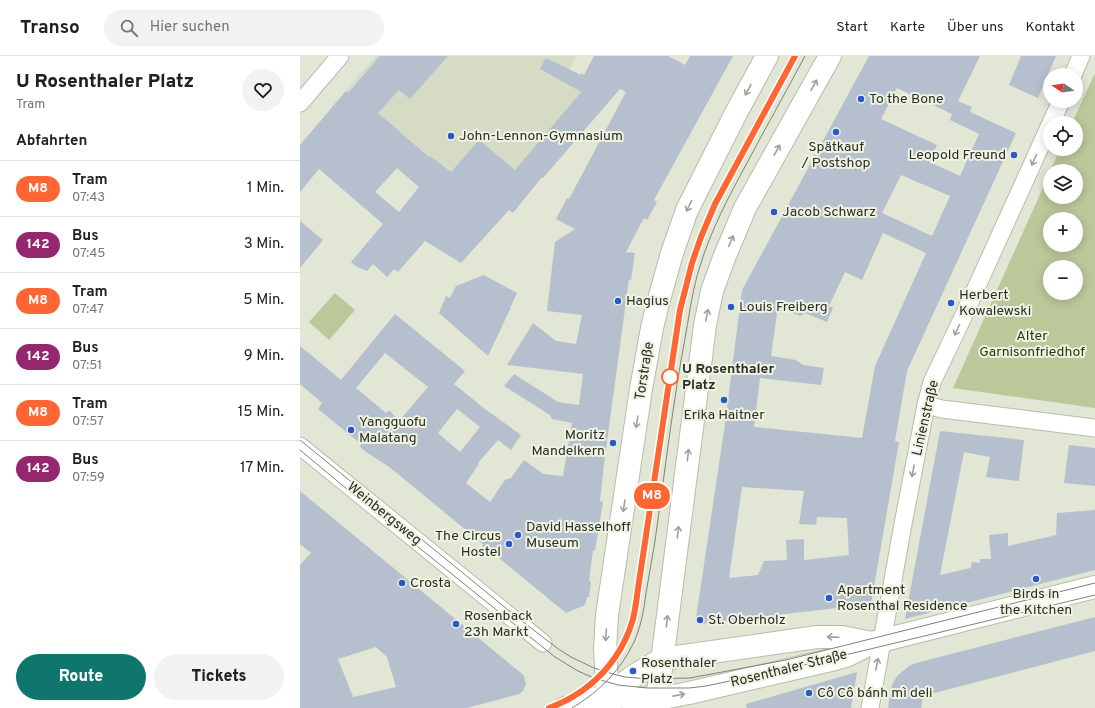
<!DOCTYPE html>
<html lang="de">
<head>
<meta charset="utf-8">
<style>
  :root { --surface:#fff; --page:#f2f2f2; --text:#202124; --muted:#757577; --line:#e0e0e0; --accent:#0f766e }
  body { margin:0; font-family:Overpass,sans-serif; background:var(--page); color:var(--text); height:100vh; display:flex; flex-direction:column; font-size:15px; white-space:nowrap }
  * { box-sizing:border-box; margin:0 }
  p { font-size:13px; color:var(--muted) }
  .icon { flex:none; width:22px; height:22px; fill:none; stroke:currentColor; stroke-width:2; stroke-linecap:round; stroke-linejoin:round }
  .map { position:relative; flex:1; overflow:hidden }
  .panel { display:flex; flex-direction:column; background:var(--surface); width:300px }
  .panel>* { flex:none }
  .badge { padding:0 8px; border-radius:13px; font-size:14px; line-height:26px }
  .needle { width:26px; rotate:283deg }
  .controls { position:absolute; left:743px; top:12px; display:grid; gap:8px }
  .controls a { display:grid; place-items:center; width:40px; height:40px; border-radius:50%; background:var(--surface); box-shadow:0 2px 10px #0003; font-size:20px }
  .map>.badge { position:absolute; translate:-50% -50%; box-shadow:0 0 0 2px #fff }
  h2 { padding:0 16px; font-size:15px; line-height:36px }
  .round { display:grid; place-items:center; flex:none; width:42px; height:42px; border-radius:21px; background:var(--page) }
  .summary { display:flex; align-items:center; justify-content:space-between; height:68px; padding:0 16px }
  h1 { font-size:19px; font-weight:800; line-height:30px }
  .action { display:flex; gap:8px; margin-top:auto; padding:8px 16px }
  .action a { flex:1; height:46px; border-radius:24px; background:var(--accent); color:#fff; font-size:16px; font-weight:800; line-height:46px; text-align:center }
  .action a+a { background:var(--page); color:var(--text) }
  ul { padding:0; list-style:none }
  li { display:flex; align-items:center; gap:12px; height:56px; padding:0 16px; border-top:1px solid var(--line) }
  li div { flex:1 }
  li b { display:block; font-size:15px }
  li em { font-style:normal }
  li .badge { min-width:44px; font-weight:700; text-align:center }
  header { display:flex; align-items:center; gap:24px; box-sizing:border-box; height:56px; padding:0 20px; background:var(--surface); border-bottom:1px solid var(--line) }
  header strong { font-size:19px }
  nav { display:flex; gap:22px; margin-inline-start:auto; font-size:14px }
  .search { width:280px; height:36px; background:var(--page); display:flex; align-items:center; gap:10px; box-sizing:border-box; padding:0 14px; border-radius:22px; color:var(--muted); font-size:15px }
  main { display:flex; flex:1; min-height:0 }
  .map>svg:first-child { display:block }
  .built { fill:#d5dbc4 }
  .green { fill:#bbc89a; fill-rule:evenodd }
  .building { fill:#b6bfce; fill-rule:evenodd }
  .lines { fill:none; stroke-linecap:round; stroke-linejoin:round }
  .street-casing { stroke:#b7bcab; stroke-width:19 }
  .secondary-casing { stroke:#b7bcab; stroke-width:24 }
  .street { stroke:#fff; stroke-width:17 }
  .secondary { stroke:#fff; stroke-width:22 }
  .tram { stroke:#808378; stroke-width:1 }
  .oneway { stroke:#a0a09d }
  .line-casing { stroke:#fff; stroke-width:9 }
  .line { stroke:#f63; stroke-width:6 }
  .poi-dot { fill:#275ac8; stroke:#eef3e2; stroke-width:1.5 }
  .stop-dot { fill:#fff; stroke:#f63; stroke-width:2 }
  .labels { text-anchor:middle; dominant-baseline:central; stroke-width:4; stroke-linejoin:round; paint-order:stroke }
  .poi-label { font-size:14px; fill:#2b2d26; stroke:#eef3e2; text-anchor:start }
  .park-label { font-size:14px; fill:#2e370e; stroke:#eef3e2 }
  .stop-label { font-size:14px; font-weight:bold; fill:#2b2d26; stroke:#eef3e2; text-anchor:start }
  .street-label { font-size:14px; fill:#2b2d26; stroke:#eef3e2 }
</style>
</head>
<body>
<header>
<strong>Transo</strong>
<div class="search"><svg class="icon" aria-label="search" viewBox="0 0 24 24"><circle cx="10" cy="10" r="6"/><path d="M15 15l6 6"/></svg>Hier suchen</div>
<nav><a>Start</a><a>Karte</a><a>Über uns</a><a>Kontakt</a></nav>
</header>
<main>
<section class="panel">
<div class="summary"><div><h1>U Rosenthaler Platz</h1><p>Tram</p></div><a class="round"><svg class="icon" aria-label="heart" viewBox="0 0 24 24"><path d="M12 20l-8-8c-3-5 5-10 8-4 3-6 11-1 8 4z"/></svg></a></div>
<h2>Abfahrten</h2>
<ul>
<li><span class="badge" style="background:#f63;color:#fff">M8</span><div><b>Tram</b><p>07:43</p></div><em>1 Min.</em></li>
<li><span class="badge" style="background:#95276e;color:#fff">142</span><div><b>Bus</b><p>07:45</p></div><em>3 Min.</em></li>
<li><span class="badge" style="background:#f63;color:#fff">M8</span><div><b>Tram</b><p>07:47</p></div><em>5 Min.</em></li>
<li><span class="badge" style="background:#95276e;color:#fff">142</span><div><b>Bus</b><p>07:51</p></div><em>9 Min.</em></li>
<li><span class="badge" style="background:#f63;color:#fff">M8</span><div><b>Tram</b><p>07:57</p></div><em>15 Min.</em></li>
<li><span class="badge" style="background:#95276e;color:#fff">142</span><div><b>Bus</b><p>07:59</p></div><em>17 Min.</em></li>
</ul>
<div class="action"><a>Route</a><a>Tickets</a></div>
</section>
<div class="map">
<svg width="795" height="652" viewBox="0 0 795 652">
  <rect width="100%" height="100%" fill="#e1e6d5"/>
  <polygon class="built" points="76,0 276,0 263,26 281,36 167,171 29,54"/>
  <g class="green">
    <path d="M795,17V352L653,332L750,116V141H776V115H750L760,93H776V67H772ZM750,163H776V189H750ZM750,211H776V237H750Z"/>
    <polygon points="35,237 55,254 29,284 9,266"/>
  </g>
  <g class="building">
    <path d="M80,0H148L110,43L99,34L78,57L129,101L130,100L151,116L179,84L215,114L281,36L240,13L246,2L281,19V17L284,19L294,0H368L385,9L390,0H433L354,144L357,146L347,164L344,162L326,196L335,197L331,224L329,223L304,408L300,445L303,446L295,495L293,494L289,525L291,526L289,541H287L285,549L266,557L194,498L193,499L182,490L183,488L88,410L69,398L60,391L61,388L18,353L22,347L0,328V290L41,324L95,258L165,315L154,328L185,353L221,379L211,394L198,384L178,407L179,408L166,427L190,446L205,424L211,422L224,404L243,418L263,420L272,367L252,363L250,359L204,330L214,318L258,346L279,349L283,318L207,309L233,267L256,285L276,288L282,259L247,255L255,186L275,173L256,163L267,142L269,143L326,36L320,33L243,122L242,121L213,157L209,154L161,207L125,185L98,216L94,213L87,221L73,208L67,215L57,211L51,206L83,168L19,113L0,136V89L46,35L48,37ZM97,112L119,131L99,156L75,136ZM85,297L128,331L99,365L89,354L86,357L56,332ZM157,353L180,371L160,396L138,377Z"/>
    <path d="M569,0H680L658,45L672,51L670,56L716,77L607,315L595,385L599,386L571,548L401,568L396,562L425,368L442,234ZM597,32L652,58L650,64L679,78L660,120L629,106L637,89L581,63ZM601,119L650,140L632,180L582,157ZM583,177L626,197L575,310L562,382L454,371L460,322L521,329L524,312L503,309L496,304L471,300L478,250L500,260L505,257L527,266L533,252L529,250L545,216L562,224ZM442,431L504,435L499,468L516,469L517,461L547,462L549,499L504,504V483L486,484L487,504L464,505L458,519L429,522Z"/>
    <polygon points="721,0 756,0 738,42 709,29"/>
    <polygon points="0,165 23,184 0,212"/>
    <polygon points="184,219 217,237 211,250 209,250 211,251 188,300 139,257 146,240 150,242 156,230"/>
    <polygon points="640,375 724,384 719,425 686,421 690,401 664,396 640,519 671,512 672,506 680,507 680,503 691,503 689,479 708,477 708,490 756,479 757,457 795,454 795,514 605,563"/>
    <polygon points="769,389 795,392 795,430 764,427"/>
    <path d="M0,435L221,617L224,620L226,628L223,635L219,638L167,652H0V509L11,497L0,488ZM76,591L87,601L96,631L53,641L38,603Z"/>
    <polygon points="795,561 795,595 623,640 621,652 588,652 591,632 594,625 598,619 609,610 616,607"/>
    <polygon points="557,616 551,652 447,652 446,648"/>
  </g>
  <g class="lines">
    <defs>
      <g id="street">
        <polyline points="773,19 781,0"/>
        <polyline points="0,47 40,0"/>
        <polyline points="751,67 761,45"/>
        <polyline points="626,349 642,353 795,372"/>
        <polyline points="0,390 243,587"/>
        <polyline points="570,652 603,468 626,349 632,326 663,261 750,69"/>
      </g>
      <g id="secondary">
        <polyline points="308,639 334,642 357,643 389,637 535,603 546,600 572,587 795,531"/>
        <polyline points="265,652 308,639 332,621 362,603 517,581 542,581 572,587"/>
        <polyline points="310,652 308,639 305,593 307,559 341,333 352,272 358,247 372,197 387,154 436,57 467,0"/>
        <polyline points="356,652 398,325 405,269 412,235 424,202 445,152 530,0"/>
      </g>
    </defs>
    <use href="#street" class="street-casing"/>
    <use href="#secondary" class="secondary-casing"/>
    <use href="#street" class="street"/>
    <use href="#secondary" class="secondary"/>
    <g class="tram">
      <polyline points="0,384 218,562 257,592 271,601 294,612 313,618 325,621 349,623 390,622 486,604 795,527"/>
      <polyline points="0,394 66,449 255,601 278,615 287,619 297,623 318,629 347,632 389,632 406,630 487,613 795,539"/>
      <path d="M249,652C290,637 321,605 333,563C336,551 337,538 339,526L380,254L392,207L401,181L415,148L495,0"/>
      <path d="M272,652C299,636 321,614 334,586C341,570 344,554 346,537C349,520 352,502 355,485C365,415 373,345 386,277C390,254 393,232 400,210C411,174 429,140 447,107C466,71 486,36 505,0"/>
    </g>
  </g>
  <defs><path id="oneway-shaft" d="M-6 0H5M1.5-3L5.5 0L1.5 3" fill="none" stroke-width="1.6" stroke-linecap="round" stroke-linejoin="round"/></defs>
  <g class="oneway">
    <use href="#oneway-shaft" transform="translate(514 29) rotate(-61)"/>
    <use href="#oneway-shaft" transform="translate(448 34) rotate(119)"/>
    <use href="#oneway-shaft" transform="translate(477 94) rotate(-61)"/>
    <use href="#oneway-shaft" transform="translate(734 104) rotate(114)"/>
    <use href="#oneway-shaft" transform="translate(389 150) rotate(116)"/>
    <use href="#oneway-shaft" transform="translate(431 185) rotate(-67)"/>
    <use href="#oneway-shaft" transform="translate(407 259) rotate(-78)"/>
    <use href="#oneway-shaft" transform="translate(657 274) rotate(115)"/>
    <use href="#oneway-shaft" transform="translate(337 366) rotate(99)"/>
    <use href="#oneway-shaft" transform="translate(388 399) rotate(-83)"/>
    <use href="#oneway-shaft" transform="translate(613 415) rotate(101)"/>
    <use href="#oneway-shaft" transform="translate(324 450) rotate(99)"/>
    <use href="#oneway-shaft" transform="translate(378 476) rotate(-83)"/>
    <use href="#oneway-shaft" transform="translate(367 565) rotate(-83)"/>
    <use href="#oneway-shaft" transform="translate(306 579) rotate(94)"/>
    <use href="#oneway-shaft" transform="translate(533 581) rotate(-178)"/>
    <use href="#oneway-shaft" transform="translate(577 608) rotate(-79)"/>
    <use href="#oneway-shaft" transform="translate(379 639) rotate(-11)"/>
  </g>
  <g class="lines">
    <defs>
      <path id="line" d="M249,652C290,637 321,605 333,563C336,551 337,538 339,526L380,254L392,207L401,181L415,148L495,0"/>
    </defs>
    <use href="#line" class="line-casing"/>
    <use href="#line" class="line"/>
  </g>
  <g class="poi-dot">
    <circle cx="561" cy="43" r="4"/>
    <circle cx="536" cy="76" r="4"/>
    <circle cx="151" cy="80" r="4"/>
    <circle cx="714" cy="99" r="4"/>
    <circle cx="474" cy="156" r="4"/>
    <circle cx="318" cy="245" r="4"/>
    <circle cx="651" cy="247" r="4"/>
    <circle cx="431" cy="251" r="4"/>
    <circle cx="424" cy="344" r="4"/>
    <circle cx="51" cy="374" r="4"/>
    <circle cx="313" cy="387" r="4"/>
    <circle cx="218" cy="479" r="4"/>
    <circle cx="209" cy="488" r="4"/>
    <circle cx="736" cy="523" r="4"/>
    <circle cx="102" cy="527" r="4"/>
    <circle cx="529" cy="542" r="4"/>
    <circle cx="400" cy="564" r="4"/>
    <circle cx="156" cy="568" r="4"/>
    <circle cx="333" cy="615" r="4"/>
    <circle cx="509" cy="637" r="4"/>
  </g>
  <circle class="stop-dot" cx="370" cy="321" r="8"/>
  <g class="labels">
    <g class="poi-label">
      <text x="569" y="43">To the Bone</text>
      <text x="159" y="80">John-Lennon-Gymnasium</text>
      <text x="536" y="91" text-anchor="middle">Spätkauf<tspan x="536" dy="16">/ Postshop</tspan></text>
      <text x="706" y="99" text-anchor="end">Leopold Freund</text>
      <text x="482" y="156">Jacob Schwarz</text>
      <text x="659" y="239">Herbert<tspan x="659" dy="16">Kowalewski</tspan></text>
      <text x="326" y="245">Hagius</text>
      <text x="439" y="251">Louis Freiberg</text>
      <text x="424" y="359" text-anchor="middle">Erika Haitner</text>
      <text x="59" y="366">Yangguofu<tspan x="59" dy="16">Malatang</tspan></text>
      <text x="305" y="379" text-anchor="end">Moritz<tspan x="305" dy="16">Mandelkern</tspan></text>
      <text x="226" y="471">David Hasselhoff<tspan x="226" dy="16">Museum</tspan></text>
      <text x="201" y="480" text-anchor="end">The Circus<tspan x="201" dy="16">Hostel</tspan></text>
      <text x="110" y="527">Crosta</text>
      <text x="537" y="534">Apartment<tspan x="537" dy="16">Rosenthal Residence</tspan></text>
      <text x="736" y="538" text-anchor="middle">Birds in<tspan x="736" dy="16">the Kitchen</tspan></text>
      <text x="164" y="560">Rosenback<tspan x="164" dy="16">23h Markt</tspan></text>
      <text x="408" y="564">St. Oberholz</text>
      <text x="341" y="607">Rosenthaler<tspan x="341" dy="16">Platz</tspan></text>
      <text x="517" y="637">Cô Cô bánh mì deli</text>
    </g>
    <g class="park-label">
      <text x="732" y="280">Alter<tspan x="732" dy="16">Garnisonfriedhof</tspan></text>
    </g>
    <g class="stop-label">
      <text x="382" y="313">U Rosenthaler<tspan x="382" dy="16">Platz</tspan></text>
    </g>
    <g class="street-label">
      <text transform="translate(345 315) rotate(-81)">Torstraße</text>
      <text transform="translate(626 362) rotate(-77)">Linienstraße</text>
      <text transform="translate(84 458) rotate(39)">Weinbergsweg</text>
      <text transform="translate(489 613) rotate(-14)">Rosenthaler Straße</text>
    </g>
  </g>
</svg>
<div class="controls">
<a><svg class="needle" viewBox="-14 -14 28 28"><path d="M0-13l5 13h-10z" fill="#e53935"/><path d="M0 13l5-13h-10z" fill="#757577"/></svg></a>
<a><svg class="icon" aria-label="locate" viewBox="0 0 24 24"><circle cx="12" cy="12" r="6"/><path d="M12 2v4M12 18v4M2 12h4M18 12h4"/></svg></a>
<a><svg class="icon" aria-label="layers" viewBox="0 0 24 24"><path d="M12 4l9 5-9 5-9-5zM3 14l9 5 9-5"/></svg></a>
<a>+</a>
<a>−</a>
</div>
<b class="badge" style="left:352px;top:440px;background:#f63;color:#fff">M8</b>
</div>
</main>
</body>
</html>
